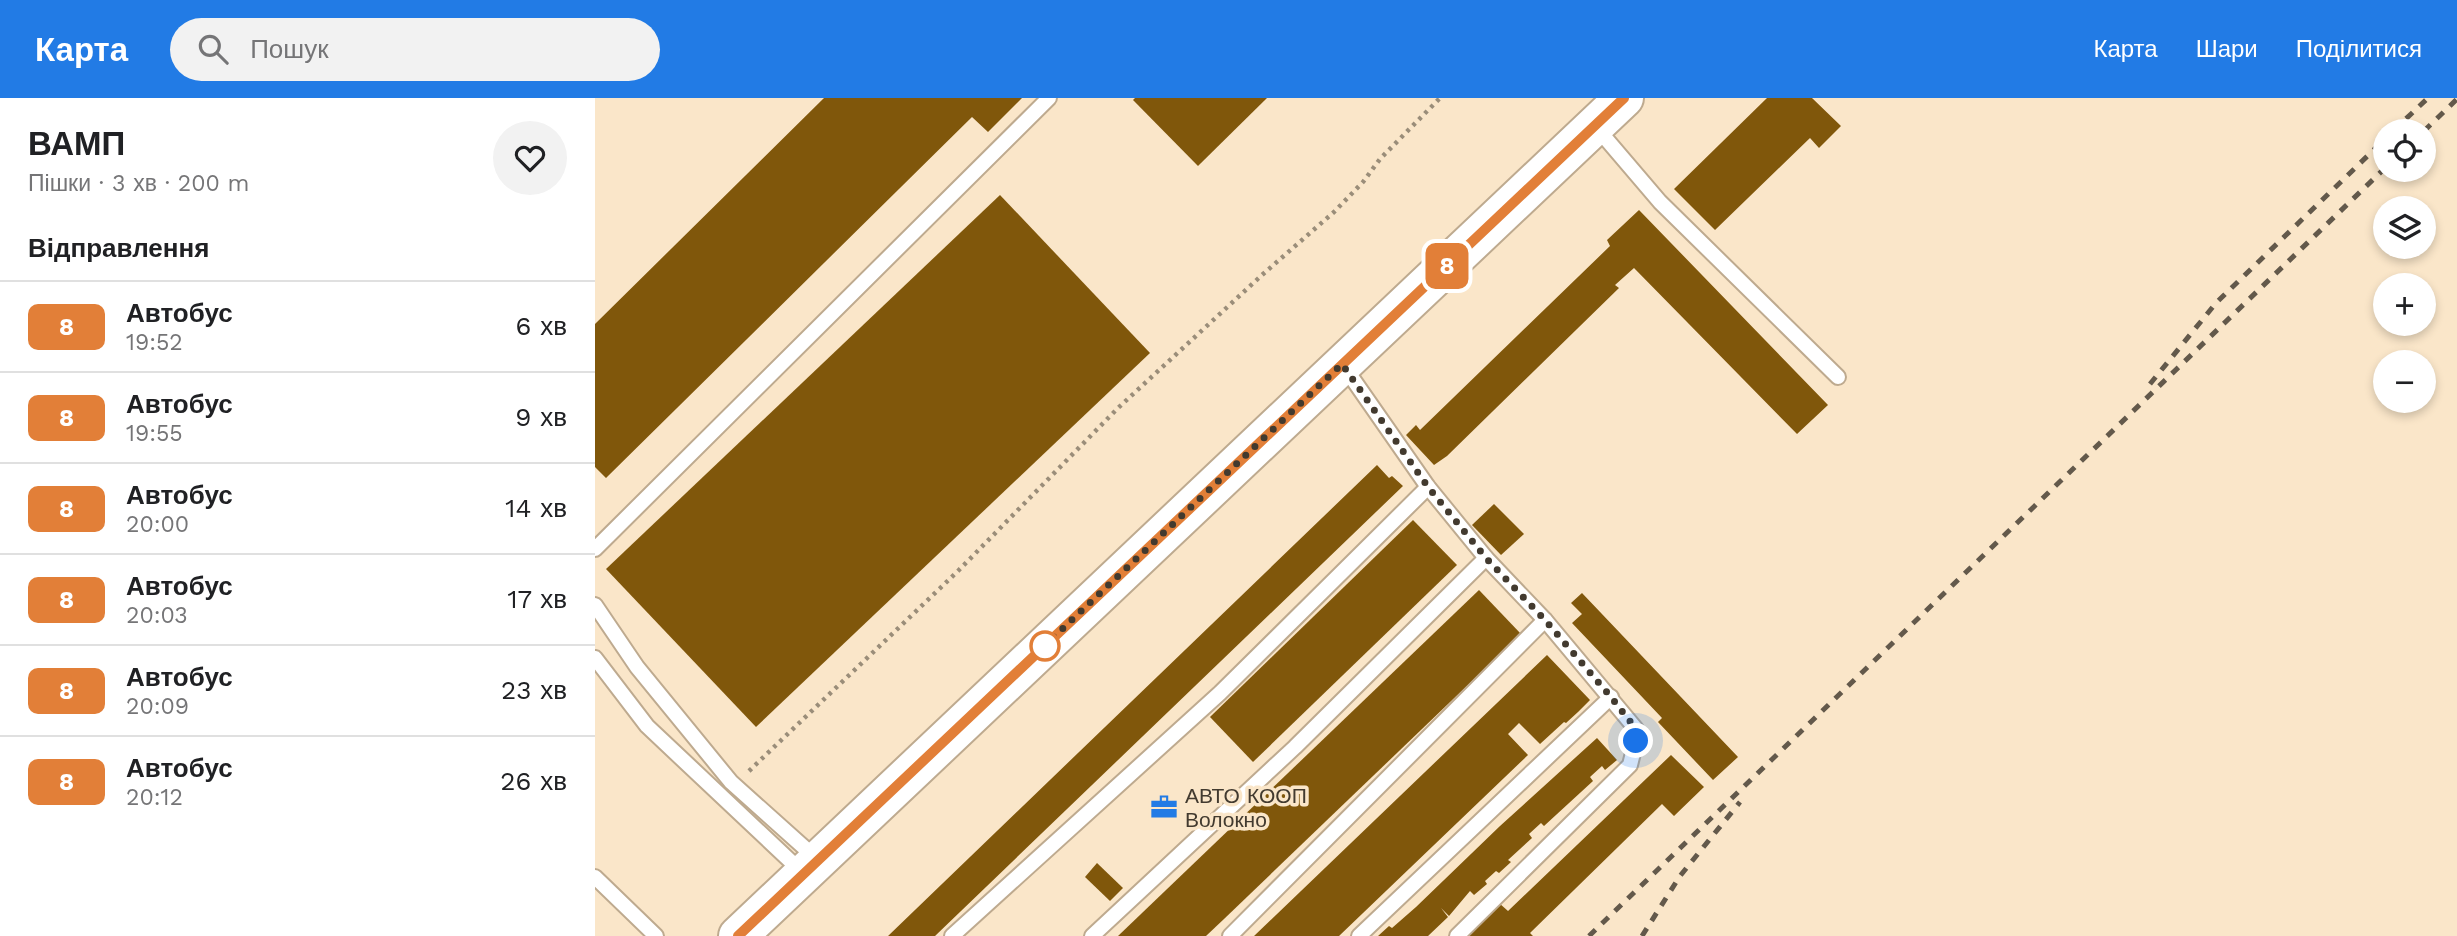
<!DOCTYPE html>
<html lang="uk">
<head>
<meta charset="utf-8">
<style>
  :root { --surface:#fff; --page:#f2f2f2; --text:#202124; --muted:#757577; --line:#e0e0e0; --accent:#227be5 }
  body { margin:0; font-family:"Work Sans",sans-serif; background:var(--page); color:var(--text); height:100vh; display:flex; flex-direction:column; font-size:26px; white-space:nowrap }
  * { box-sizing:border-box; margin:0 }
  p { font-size:23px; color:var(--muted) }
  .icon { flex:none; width:38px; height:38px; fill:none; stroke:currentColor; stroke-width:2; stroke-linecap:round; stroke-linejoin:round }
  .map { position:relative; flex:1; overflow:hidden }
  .details { display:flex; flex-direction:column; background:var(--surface); width:595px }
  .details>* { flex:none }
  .badge { padding:0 14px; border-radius:10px; font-size:24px; line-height:46px }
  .buttons { position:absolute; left:1778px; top:21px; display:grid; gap:14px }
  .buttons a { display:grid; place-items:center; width:63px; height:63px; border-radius:50%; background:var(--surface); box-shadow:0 4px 10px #0003; font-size:35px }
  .you { position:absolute; width:35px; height:35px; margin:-18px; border:5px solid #fff; border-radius:50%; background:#1a73e8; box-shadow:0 0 0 10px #1a73e833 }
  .map>.badge { position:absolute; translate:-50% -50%; box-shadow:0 0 0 4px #fff }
  h2 { padding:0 28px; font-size:26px; line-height:63px }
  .round { display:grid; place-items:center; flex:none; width:74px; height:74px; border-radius:37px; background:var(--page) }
  .headline { display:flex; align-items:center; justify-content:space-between; height:119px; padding:0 28px }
  h1 { font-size:33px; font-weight:700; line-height:52px }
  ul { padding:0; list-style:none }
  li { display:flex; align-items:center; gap:21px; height:91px; padding:0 28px; border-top:2px solid var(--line) }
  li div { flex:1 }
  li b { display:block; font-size:26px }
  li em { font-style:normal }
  li .badge { min-width:77px; font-weight:700; text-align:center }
  header { display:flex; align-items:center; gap:42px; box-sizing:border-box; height:98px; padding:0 35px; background:var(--accent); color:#fff }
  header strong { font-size:33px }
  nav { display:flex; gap:38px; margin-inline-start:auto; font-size:24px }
  .search { width:490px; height:63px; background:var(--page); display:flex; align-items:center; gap:18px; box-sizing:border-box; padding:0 24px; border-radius:38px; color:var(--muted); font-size:26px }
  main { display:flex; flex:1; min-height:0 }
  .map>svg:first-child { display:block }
  .building { fill:#80570b }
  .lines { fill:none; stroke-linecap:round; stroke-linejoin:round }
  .service-casing { stroke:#beaa8f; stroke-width:18 }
  .secondary-casing { stroke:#beaa8f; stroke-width:42 }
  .path { stroke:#9a8d79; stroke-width:4.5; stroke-dasharray:3.5 5; stroke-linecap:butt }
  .service { stroke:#fff; stroke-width:14 }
  .secondary { stroke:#fff; stroke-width:38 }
  .rail { stroke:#63594b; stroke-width:5; stroke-dasharray:9 9; stroke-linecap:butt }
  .line-casing { stroke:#fff; stroke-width:16 }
  .line { stroke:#e27f38; stroke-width:10 }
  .walk { stroke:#423a2f; stroke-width:7; stroke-dasharray:0 12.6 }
  .stop-dot { fill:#fff; stroke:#e27f38; stroke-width:3.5 }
  .labels { text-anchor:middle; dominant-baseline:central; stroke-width:7; stroke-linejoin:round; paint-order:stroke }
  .poi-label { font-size:21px; fill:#423a2f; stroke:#fae6c9; text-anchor:start }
</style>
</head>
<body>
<header>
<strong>Карта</strong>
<div class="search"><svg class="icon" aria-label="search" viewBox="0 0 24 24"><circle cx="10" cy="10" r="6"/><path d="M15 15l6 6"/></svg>Пошук</div>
<nav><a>Карта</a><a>Шари</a><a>Поділитися</a></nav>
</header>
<main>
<section class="details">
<div class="headline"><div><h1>ВАМП</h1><p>Пішки · 3 хв · 200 m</p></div><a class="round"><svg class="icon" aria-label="heart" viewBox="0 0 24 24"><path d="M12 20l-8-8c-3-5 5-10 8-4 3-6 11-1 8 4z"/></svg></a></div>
<h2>Відправлення</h2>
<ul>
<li><span class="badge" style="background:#e27f38;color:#fff">8</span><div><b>Автобус</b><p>19:52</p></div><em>6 хв</em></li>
<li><span class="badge" style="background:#e27f38;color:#fff">8</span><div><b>Автобус</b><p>19:55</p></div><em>9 хв</em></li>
<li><span class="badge" style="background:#e27f38;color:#fff">8</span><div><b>Автобус</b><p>20:00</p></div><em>14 хв</em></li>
<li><span class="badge" style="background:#e27f38;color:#fff">8</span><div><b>Автобус</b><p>20:03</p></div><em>17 хв</em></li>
<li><span class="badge" style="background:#e27f38;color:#fff">8</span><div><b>Автобус</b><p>20:09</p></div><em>23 хв</em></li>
<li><span class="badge" style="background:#e27f38;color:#fff">8</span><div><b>Автобус</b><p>20:12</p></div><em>26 хв</em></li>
</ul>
</section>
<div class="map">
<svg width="1862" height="838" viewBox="0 0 1862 838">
  <rect width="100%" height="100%" fill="#fae6c9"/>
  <g class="building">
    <polygon points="229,0 427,0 393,34 377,19 11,380 0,369 0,226"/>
    <polygon points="540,0 672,0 603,68 538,2"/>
    <polygon points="1172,0 1217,0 1246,28 1224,50 1215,40 1120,132 1079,91"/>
    <polygon points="405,97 555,255 161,629 11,471"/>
    <polygon points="1044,112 1233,307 1202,336 1039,170 1020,187 1024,190 852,358 839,367 811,337 821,327 825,332 1015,148 1012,142"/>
    <polygon points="782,367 794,380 797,378 808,388 340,838 293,838"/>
    <polygon points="899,406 929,436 906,457 877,427"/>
    <polygon points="818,422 862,467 658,664 615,619"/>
    <polygon points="884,492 926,536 629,821 611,838 523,838"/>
    <polygon points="987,495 1143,659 1118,682 1063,624 1067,620 977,525 987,516 976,505"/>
    <polygon points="952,557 995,602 983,614 971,625 969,624 945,646 924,625 913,636 933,657 744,838 659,838"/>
    <polygon points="1002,640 1022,662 1010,672 1007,668 995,679 998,683 949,728 946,725 934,736 937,740 913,762 916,764 904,775 901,773 890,783 892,786 879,797 875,793 854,818 846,810 853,819 833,838 783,838 794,828 797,830 821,809 905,728"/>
    <polygon points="1076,657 1109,689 1079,718 1067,706 935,835 938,838 870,838 904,805 913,813"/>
    <polygon points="502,765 528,790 515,803 490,779"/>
  </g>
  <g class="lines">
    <defs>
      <g id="service">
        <polyline points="1001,29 1065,104 1243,279"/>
        <polyline points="748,267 833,389 891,460 950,522 1041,631 1041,643 1035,667 862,838"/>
        <polyline points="0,451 454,0"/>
        <polyline points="0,507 42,569 136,684 222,761"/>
        <polyline points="0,560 52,628 208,775"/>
        <polyline points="0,779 61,838"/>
        <polyline points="357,838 625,595 833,389"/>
        <polyline points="497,838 700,649 891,460"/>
        <polyline points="635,838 950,522"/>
        <polyline points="764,838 1016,599"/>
      </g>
      <polyline id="secondary" points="143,838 1029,0"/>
    </defs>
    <use href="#service" class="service-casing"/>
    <use href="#secondary" class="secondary-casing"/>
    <polyline class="path" points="154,673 363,473 523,310 667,177 739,114 768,84 785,61 845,0"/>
    <use href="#service" class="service"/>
    <use href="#secondary" class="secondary"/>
    <g class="rail">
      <polyline points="1798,33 1833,0"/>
      <polyline points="1829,33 1862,1"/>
      <polyline points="1555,286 1621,205 1790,41"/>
      <polyline points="994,838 1790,70"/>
      <polyline points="1047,838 1085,778 1145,704"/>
    </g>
  </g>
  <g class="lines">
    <defs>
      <polyline id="line" points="143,838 1029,0"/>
    </defs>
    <use href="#line" class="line-casing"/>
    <use href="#line" class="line"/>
    <polyline class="walk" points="450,548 445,552 747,266 833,389 891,460 950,522 1016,599 1041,631 1041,643"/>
  </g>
  <defs>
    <symbol id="office-bare" viewBox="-9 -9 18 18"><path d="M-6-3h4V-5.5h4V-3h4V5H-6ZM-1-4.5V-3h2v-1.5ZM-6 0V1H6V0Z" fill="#227be5" stroke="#fae6c9" stroke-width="2.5" paint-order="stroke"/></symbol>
  </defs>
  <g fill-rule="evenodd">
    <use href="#office-bare" x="550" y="690" width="38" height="38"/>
  </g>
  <circle class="stop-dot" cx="450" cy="548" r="14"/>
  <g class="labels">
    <g class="poi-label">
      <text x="590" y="697">АВТО КООП<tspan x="590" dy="24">Волокно</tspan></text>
    </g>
  </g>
</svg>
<div class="buttons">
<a><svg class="icon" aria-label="locate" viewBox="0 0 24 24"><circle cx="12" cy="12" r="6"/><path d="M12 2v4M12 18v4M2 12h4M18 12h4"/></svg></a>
<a><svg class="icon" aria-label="layers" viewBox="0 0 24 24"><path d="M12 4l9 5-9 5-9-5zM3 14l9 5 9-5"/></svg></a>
<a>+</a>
<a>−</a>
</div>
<div class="you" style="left:1041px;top:643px"></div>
<b class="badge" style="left:852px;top:168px;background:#e27f38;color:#fff">8</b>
</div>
</main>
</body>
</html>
